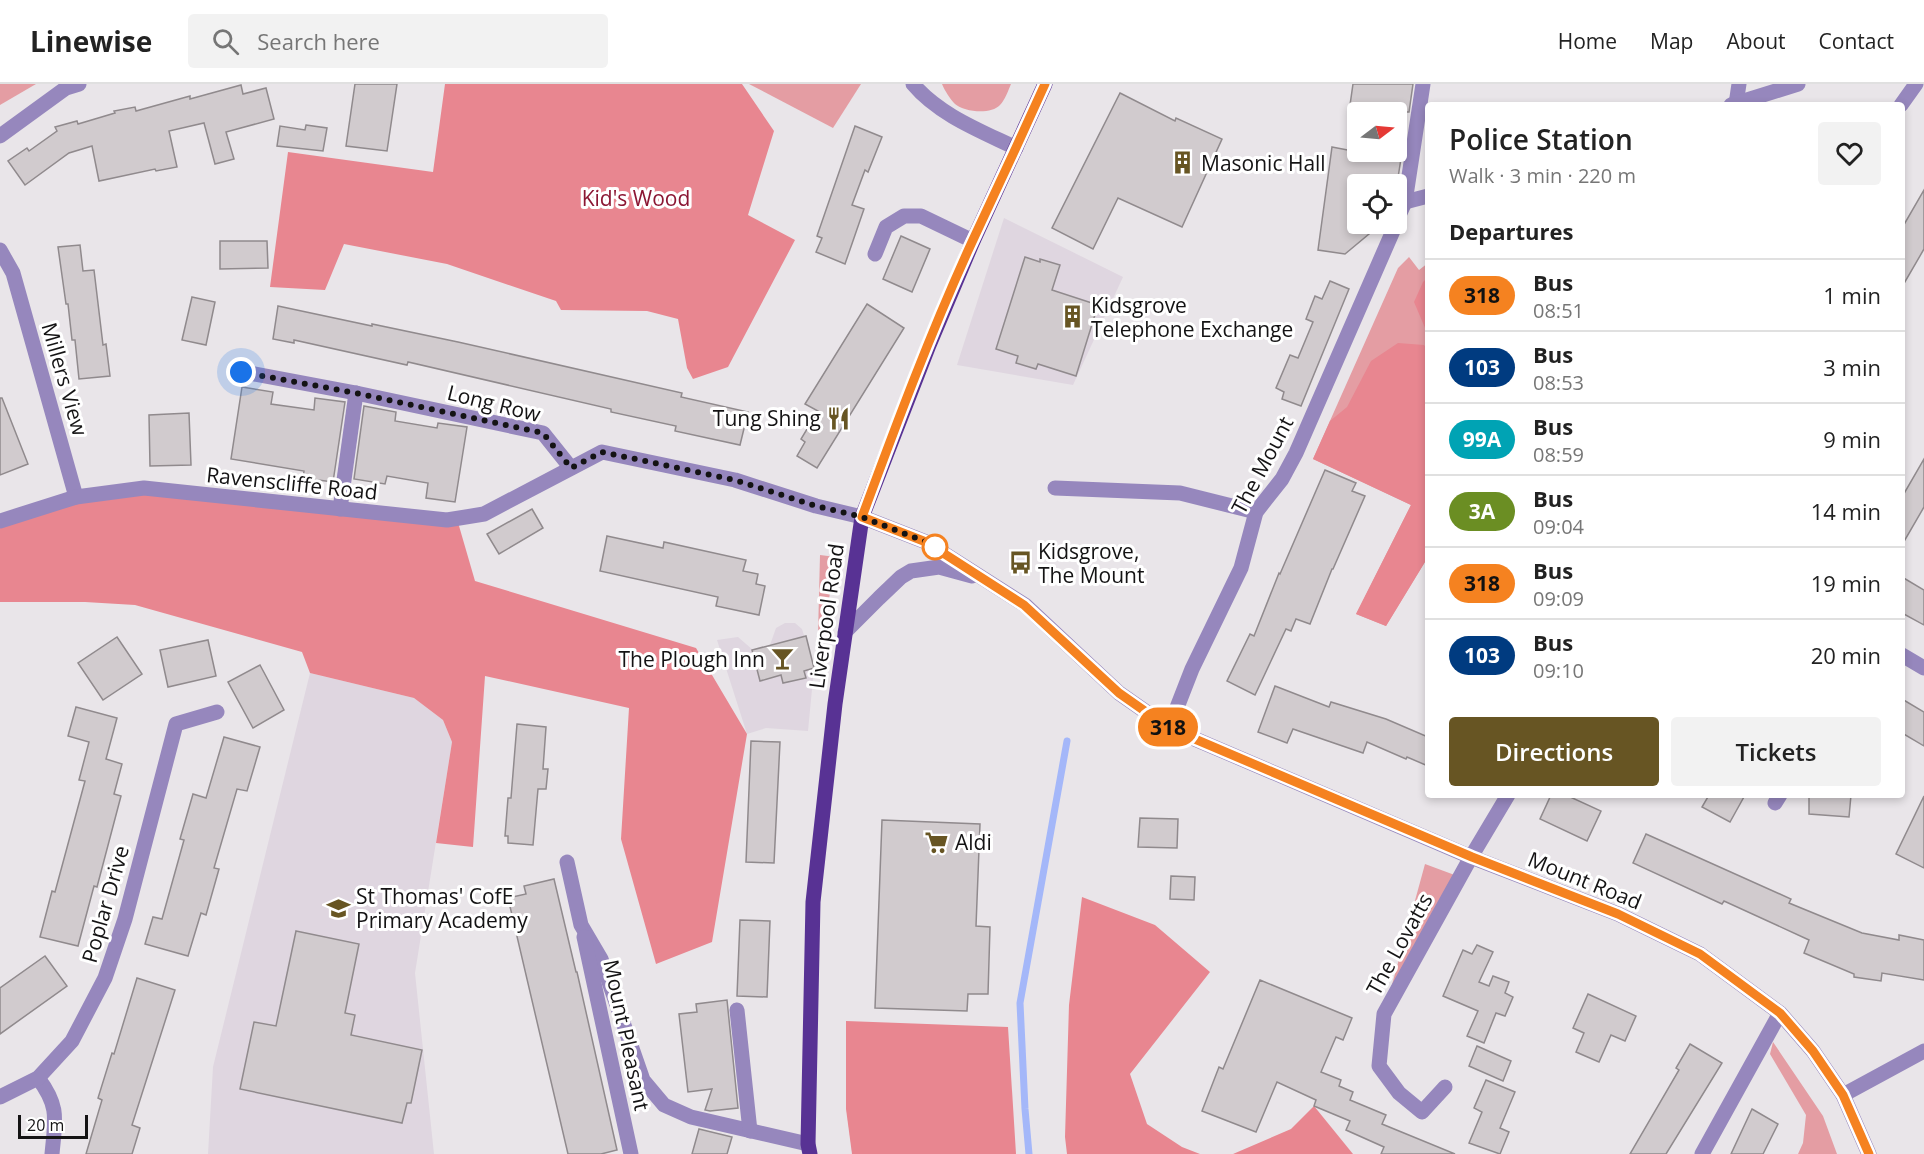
<!DOCTYPE html>
<html lang="en">
<head>
<meta charset="utf-8">
<style>
  :root { --surface:#fff; --page:#f2f2f2; --text:#222; --muted:#767676; --line:#e0e0e0; --accent:#675523 }
  body { margin:0; font-family:"Open Sans",sans-serif; background:var(--page); color:var(--text); height:100vh; display:flex; flex-direction:column; font-size:22px; white-space:nowrap }
  * { box-sizing:border-box; margin:0 }
  p { font-size:20px; color:var(--muted) }
  .icon { flex:none; width:33px; height:33px; fill:none; stroke:currentColor; stroke-width:2; stroke-linecap:round; stroke-linejoin:round }
  .map { position:relative; flex:1; overflow:hidden }
  .details { position:absolute; left:1425px; top:18px; width:480px; height:696px; display:flex; flex-direction:column; background:var(--surface); border-radius:6px; box-shadow:0 3px 9px #0003 }
  .details>* { flex:none }
  .badge { padding:0 12px; border-radius:20px; font-size:21px; line-height:39px }
  .needle { width:39px; rotate:74deg }
  .tools { position:absolute; left:1347px; top:18px; display:grid; gap:12px }
  .tools a { display:grid; place-items:center; width:60px; height:60px; border-radius:6px; background:var(--surface); box-shadow:0 3px 9px #0003; font-size:30px }
  .scale { position:absolute; left:18px; bottom:15px; width:70px; box-sizing:border-box; padding-left:6px; border:3px solid #141314; border-top:0; font-size:16px; line-height:21px; white-space:nowrap; color:#141314; -webkit-text-stroke:4px #fff; paint-order:stroke }
  .you { position:absolute; width:30px; height:30px; margin:-15px; border:4px solid #fff; border-radius:50%; background:#1a73e8; box-shadow:0 0 0 9px #1a73e833 }
  .map>.badge { position:absolute; translate:-50% -50%; box-shadow:0 0 0 3px #fff }
  h2 { padding:0 24px; font-size:22px; line-height:54px }
  .round { display:grid; place-items:center; flex:none; width:63px; height:63px; border-radius:6px; background:var(--page) }
  .headline { display:flex; align-items:center; justify-content:space-between; height:102px; padding:0 24px }
  h1 { font-size:28px; font-weight:600; line-height:45px }
  .primary-button { display:flex; gap:12px; margin-top:auto; padding:12px 24px }
  .primary-button a { flex:1; height:69px; border-radius:6px; background:var(--accent); color:#fff; font-size:24px; font-weight:600; line-height:69px; text-align:center }
  .primary-button a+a { background:var(--page); color:var(--text) }
  ul { padding:0; list-style:none }
  li { display:flex; align-items:center; gap:18px; height:72px; padding:0 24px; border-top:2px solid var(--line) }
  li div { flex:1 }
  li b { display:block; font-size:22px }
  li em { font-style:normal }
  li .badge { min-width:66px; font-weight:700; text-align:center }
  header { display:flex; align-items:center; gap:36px; box-sizing:border-box; height:84px; padding:0 30px; background:var(--surface); border-bottom:2px solid var(--line) }
  header strong { font-size:28px }
  nav { display:flex; gap:33px; margin-inline-start:auto; font-size:21px }
  .search { width:420px; height:54px; background:var(--page); display:flex; align-items:center; gap:15px; box-sizing:border-box; padding:0 21px; border-radius:6px; color:var(--muted); font-size:22px }
  .map>svg:first-child { display:block }
  .built { fill:#dfd6e0 }
  .green { fill:#e49da3 }
  .forest { fill:#e88690 }
  .lines { fill:none; stroke-linecap:round; stroke-linejoin:round }
  .stream { stroke:#a4b7f9; stroke-width:7 }
  .building { fill:#d1cbce; stroke:#908a8d; stroke-width:1.5 }
  .minor { stroke:#9687bd; stroke-width:15 }
  .major { stroke:#583294; stroke-width:15 }
  .line-casing { stroke:#fff; stroke-width:14 }
  .line { stroke:#f58220; stroke-width:9 }
  .walk { stroke:#141314; stroke-width:6; stroke-dasharray:0 10.8 }
  .stop-dot { fill:#fff; stroke:#f58220; stroke-width:3 }
  .labels { text-anchor:middle; dominant-baseline:central; stroke-width:6; stroke-linejoin:round; paint-order:stroke }
  .poi-label { font-size:21px; fill:#141314; stroke:#fff; text-anchor:start }
  .park-label { font-size:21px; fill:#8b1633; stroke:#fff }
  .street-label { font-size:21px; fill:#141314; stroke:#fff }
</style>
</head>
<body>
<header>
<strong>Linewise</strong>
<div class="search"><svg class="icon" aria-label="search" viewBox="0 0 24 24"><circle cx="10" cy="10" r="6"/><path d="M15 15l6 6"/></svg>Search here</div>
<nav><a>Home</a><a>Map</a><a>About</a><a>Contact</a></nav>
</header>
<div class="map">
<svg width="1924" height="1070" viewBox="0 0 1924 1070">
  <rect width="100%" height="100%" fill="#e9e5e9"/>
  <g class="built">
    <polygon points="1004,134 1123,193 1073,301 957,281"/>
    <polygon points="785,539 795,539 802,545 814,584 808,647 766,644 747,650 717,556 738,553 753,566 770,561 776,544"/>
    <polygon points="310,589 414,614 443,636 452,658 415,889 434,1070 208,1070 213,983"/>
  </g>
  <g class="green">
    <polygon points="0,0 36,0 0,21"/>
    <polygon points="749,0 861,0 833,44"/>
    <path d="M942,0H1011C1008,7 1005,16 1000,21C991,31 964,28 955,20C950,15 945,7 942,0Z"/>
    <polygon points="1409,173 1419,186 1428,179 1428,473 1386,542 1356,530 1411,421 1313,375 1398,184"/>
    <polygon points="820,471 836,473 823,551 818,551"/>
    <polygon points="1425,780 1460,793 1384,930"/>
    <polygon points="1773,958 1823,1032 1837,1070 1798,1070 1803,1059 1806,1031 1770,970"/>
  </g>
  <g class="forest">
    <polygon points="445,0 742,0 774,47 748,131 795,156 728,283 693,295 687,284 678,235 647,227 561,226 556,217 447,180 344,160 325,206 270,203 288,68 433,88"/>
    <polygon points="1428,193 1428,251 1414,218 1423,198"/>
    <polygon points="1398,259 1424,261 1428,266 1428,473 1386,542 1356,530 1411,421 1313,375 1330,337 1347,323 1371,277"/>
    <polygon points="144,404 457,435 475,497 696,564 747,650 712,858 656,880 621,755 629,624 485,592 473,763 436,759 452,658 443,636 414,614 310,589 302,568 135,521 85,518 0,518 0,437"/>
    <polygon points="1082,813 1155,841 1210,888 1130,990 1147,1040 1182,1063 1200,1070 1067,1070 1065,1053 1069,921"/>
    <polygon points="846,937 1008,943 1016,1070 852,1070 846,1025"/>
    <polygon points="1314,1022 1353,1070 1233,1070 1291,1045"/>
  </g>
  <g class="lines">
    <polyline class="stream" points="1029,1070 1025,1025 1020,919 1067,657"/>
  </g>
  <g class="building">
    <polygon points="355,0 397,0 387,67 346,62"/>
    <polygon points="1353,0 1413,0 1409,28 1349,28"/>
    <polygon points="241,1 243,10 266,4 274,35 226,48 234,75 215,80 204,39 169,47 177,83 156,87 155,85 99,97 92,62 69,69 25,101 8,77 27,64 29,67 57,47 55,43 77,37 78,40 115,29 114,27 135,23 136,27 190,12 190,15"/>
    <polygon points="1120,9 1175,37 1176,34 1222,55 1182,143 1118,114 1093,165 1052,144"/>
    <polygon points="306,41 327,44 323,67 277,62 280,42 305,46"/>
    <polygon points="855,42 882,53 868,88 865,86 852,121 864,125 845,180 816,168 822,154 817,152"/>
    <polygon points="1332,63 1358,68 1402,68 1397,100 1358,100 1358,140 1381,140 1345,170 1318,166"/>
    <polygon points="1924,106 1924,165 1902,203 1902,144"/>
    <polygon points="901,152 930,165 912,208 883,195"/>
    <polygon points="220,157 267,157 268,184 220,185"/>
    <polygon points="80,161 83,187 94,186 103,261 106,260 110,292 79,295 75,256 72,256 68,220 66,220 58,163"/>
    <polygon points="1025,173 1040,178 1040,175 1060,181 1052,206 1098,221 1076,292 1038,280 1036,285 1016,279 1018,272 996,265"/>
    <polygon points="1330,197 1349,205 1301,322 1282,315 1284,308 1276,304 1290,271 1298,274 1313,238 1306,235 1315,212 1322,215"/>
    <polygon points="192,213 215,218 206,261 182,256"/>
    <polygon points="867,220 904,244 817,384 797,372 805,358 801,355 818,327 805,320"/>
    <polygon points="278,222 372,242 372,240 458,258 682,309 681,313 748,328 740,361 675,347 676,342 611,328 611,325 408,278 407,281 294,256 294,259 273,255"/>
    <polygon points="242,303 273,308 271,320 314,326 315,314 345,318 333,398 303,394 304,387 231,375"/>
    <polygon points="0,314 2,314 28,380 0,391"/>
    <polygon points="364,322 396,328 395,337 437,344 438,339 467,343 455,418 426,414 428,399 387,392 385,400 354,395"/>
    <polygon points="189,329 191,381 150,382 149,331"/>
    <polygon points="1924,375 1924,423 1902,461 1902,413"/>
    <polygon points="1325,386 1356,399 1352,407 1365,412 1333,485 1332,485 1310,540 1296,535 1291,547 1286,545 1255,611 1227,597 1250,550 1254,552 1279,489 1280,490"/>
    <polygon points="532,425 543,444 499,470 487,450"/>
    <polygon points="607,452 663,464 664,458 746,476 743,487 758,490 756,500 765,502 759,531 716,522 718,513 600,487"/>
    <polygon points="1902,493 1924,506 1924,541 1902,529"/>
    <polygon points="806,552 814,584 804,587 806,594 783,599 781,591 760,597 752,566"/>
    <polygon points="117,553 142,590 103,616 78,579"/>
    <polygon points="208,556 216,592 168,603 160,566"/>
    <polygon points="260,581 284,626 253,644 228,598"/>
    <polygon points="1275,602 1329,623 1331,618 1386,635 1428,653 1428,682 1407,673 1406,675 1367,658 1363,669 1293,645 1287,659 1258,648"/>
    <polygon points="1902,615 1924,628 1924,662 1902,649"/>
    <polygon points="76,623 117,634 106,675 122,680 114,710 121,712 97,803 94,802 78,862 40,853 52,807 55,808 85,697 79,696 89,658 68,652"/>
    <polygon points="517,640 546,643 543,685 548,685 546,705 538,705 533,761 508,759 508,752 505,752 508,714 511,714"/>
    <polygon points="224,653 260,663 247,707 237,705 214,784 219,785 206,831 201,829 188,872 145,860 153,833 162,835 184,756 180,755 193,710 206,714"/>
    <polygon points="751,657 780,658 774,779 746,778"/>
    <polygon points="1551,711 1566,711 1601,727 1587,757 1540,735"/>
    <polygon points="1709,711 1745,711 1730,738 1702,723"/>
    <polygon points="1809,711 1851,711 1849,733 1809,730"/>
    <polygon points="1924,712 1924,784 1896,770"/>
    <polygon points="1140,734 1178,735 1177,764 1138,763"/>
    <polygon points="882,736 980,740 976,842 990,843 988,910 968,910 967,927 875,924"/>
    <polygon points="1646,750 1791,815 1789,819 1862,849 1899,856 1899,851 1924,856 1924,896 1882,889 1881,897 1854,893 1854,890 1804,869 1809,856 1724,817 1722,820 1633,779"/>
    <polygon points="1171,792 1195,793 1194,816 1170,815"/>
    <polygon points="554,795 576,888 577,888 617,1066 601,1070 568,1070 508,814 526,810 524,802"/>
    <polygon points="740,836 770,837 767,913 737,912"/>
    <polygon points="296,847 359,860 345,929 355,931 351,951 422,966 411,1019 407,1019 402,1039 240,1005 254,938 276,942"/>
    <polygon points="1477,861 1493,868 1479,898 1489,902 1493,892 1509,898 1505,909 1513,913 1505,932 1496,929 1484,959 1467,952 1478,927 1443,912 1463,866 1472,870"/>
    <polygon points="45,872 67,902 0,950 0,904"/>
    <polygon points="137,894 175,906 132,1041 140,1044 132,1070 86,1070 102,1016 98,1014 112,969 114,970"/>
    <polygon points="1260,896 1352,934 1343,956 1336,953 1321,988 1341,996 1339,1002 1353,1008 1350,1016 1386,1031 1382,1040 1455,1070 1381,1070 1384,1063 1346,1046 1350,1037 1314,1022 1316,1016 1277,998 1256,1048 1202,1027 1219,983 1223,985"/>
    <polygon points="1588,910 1636,932 1625,957 1611,951 1599,978 1576,968 1584,949 1573,944"/>
    <polygon points="727,916 738,1024 710,1027 705,1026 712,1005 688,1008 679,930 697,928 696,920"/>
    <polygon points="1690,960 1722,979 1666,1070 1630,1070 1679,986 1676,984"/>
    <polygon points="1477,962 1511,977 1503,997 1469,982"/>
    <polygon points="1486,996 1515,1008 1500,1044 1509,1048 1500,1070 1469,1059 1482,1028 1474,1024"/>
    <polygon points="1752,1025 1778,1040 1763,1070 1731,1070"/>
    <polygon points="699,1045 732,1053 727,1070 692,1070"/>
  </g>
  <g class="lines">
    <g class="minor">
      <path d="M913,0C939,31 981,47 1016,64"/>
      <polyline points="1736,20 1739,0"/>
      <polyline points="1731,21 1798,0"/>
      <polyline points="1901,21 1916,0"/>
      <polyline points="0,52 66,4 79,0"/>
      <polyline points="1405,118 1428,112"/>
      <polyline points="1396,138 1405,118 1423,0"/>
      <polyline points="0,166 13,189 76,413"/>
      <polyline points="875,170 886,143 904,132 921,132 973,157"/>
      <polyline points="238,289 244,288 356,309 543,349 571,384"/>
      <polyline points="1055,404 1180,409 1256,428"/>
      <polyline points="340,425 356,309"/>
      <polyline points="0,437 76,413 144,404 447,436 484,430 602,368 735,396 816,422 862,433 926,458 1025,521 1119,609 1169,644 1471,773 1618,830 1700,870 1780,929 1813,967 1843,1011 1869,1070"/>
      <polyline points="845,548 879,514 901,493 911,487 939,483 972,492"/>
      <polyline points="1902,571 1924,584"/>
      <polyline points="1169,644 1192,585 1241,484 1256,428 1282,395 1296,369 1396,140"/>
      <polyline points="1775,719 1780,711"/>
      <polyline points="567,778 581,841 601,875 643,996 664,1021 691,1033 808,1060"/>
      <polyline points="584,853 631,1070"/>
      <polyline points="737,926 750,1047"/>
      <path d="M38,994C60,1023 55,1036 52,1070"/>
      <polyline points="1445,1003 1422,1028 1399,1009 1379,982 1384,930 1471,773 1508,711"/>
      <polyline points="1843,1011 1924,967"/>
      <polyline points="0,1013 38,994 72,957 105,894 125,835 176,640 217,628"/>
      <polyline points="1702,1070 1780,929"/>
    </g>
    <polyline class="major" points="810,1070 808,1060 813,818 835,620 862,433 929,261 973,157 1045,0"/>
  </g>
  <g class="lines">
    <defs>
      <path id="line" d="M1045,0C1021,53 997,105 972,158C931,247 896,341 862,433L926,458L1024,521L1119,609L1169,644L1472,773L1618,830L1700,870L1780,929L1813,967L1843,1011L1869,1070"/>
    </defs>
    <use href="#line" class="line-casing"/>
    <use href="#line" class="line"/>
    <polyline class="walk" points="241,288 356,309 543,349 571,384 602,368 735,396 816,422 862,433 926,458 942,468 935,463"/>
  </g>
  <defs>
    <symbol id="building-bare" viewBox="-9 -9 18 18"><path d="M-4-6H4V6H1V3H-1V6H-4ZM-2.5-4.3h1.7v1.8h-1.7ZM.8-4.3h1.7v1.8H.8ZM-2.5-1h1.7V.8h-1.7ZM.8-1h1.7V.8H.8Z" fill="#675523" stroke="#fff" stroke-width="2.5" paint-order="stroke"/></symbol>
    <symbol id="restaurant-bare" viewBox="-9 -9 18 18"><path d="M-5-6h1v4h1v-4h1v4h1v-4h1v5L-1.5 .5V6h-2V.5L-5-1ZM5-6V6H3V1.5H1.5Q1.5-4 5-6Z" fill="#675523" stroke="#fff" stroke-width="2.5" paint-order="stroke"/></symbol>
    <symbol id="bus-bare" viewBox="-9 -9 18 18"><path d="M-5-6H5V4H4V6H2V4H-2V6H-4V4H-5ZM-3.5-4V0h7V-4ZM-3.5 1.2v1.5H-2V1.2ZM2 1.2v1.5H3.5V1.2Z" fill="#675523" stroke="#fff" stroke-width="2.5" paint-order="stroke"/></symbol>
    <symbol id="bar-bare" viewBox="-9 -9 18 18"><path d="M-6-5H6L.8 .8V4.5H3.5V6h-7V4.5H-.8V.8Z" fill="#675523" stroke="#fff" stroke-width="2.5" paint-order="stroke"/></symbol>
    <symbol id="supermarket-bare" viewBox="-9 -9 18 18"><path d="M-6-5.5h2.5l.6 2H6L4.5 2H-2.5L-4.4-4H-6ZM-1.5 3.2a1.3 1.3 0 1 0 .1 0ZM3 3.2a1.3 1.3 0 1 0 .1 0Z" fill="#675523" stroke="#fff" stroke-width="2.5" paint-order="stroke"/></symbol>
    <symbol id="school-bare" viewBox="-9 -9 18 18"><path d="M0-5L7-2L0 1L-7-2ZM-4 1L0 2.5L4 1V4Q0 6-4 4Z" fill="#675523" stroke="#fff" stroke-width="2.5" paint-order="stroke"/></symbol>
  </defs>
  <g fill-rule="evenodd">
    <use href="#building-bare" x="1166" y="62" width="33" height="33"/>
    <use href="#building-bare" x="1056" y="216" width="33" height="33"/>
    <use href="#restaurant-bare" x="822" y="318" width="33" height="33"/>
    <use href="#bus-bare" x="1004" y="462" width="33" height="33"/>
    <use href="#bar-bare" x="766" y="558" width="33" height="33"/>
    <use href="#supermarket-bare" x="920" y="742" width="33" height="33"/>
    <use href="#school-bare" x="322" y="808" width="33" height="33"/>
  </g>
  <circle class="stop-dot" cx="935" cy="463" r="12"/>
  <g class="labels">
    <g class="poi-label">
      <text x="1201" y="79">Masonic Hall</text>
      <text x="1091" y="221">Kidsgrove<tspan x="1091" dy="24">Telephone Exchange</tspan></text>
      <text x="821" y="334" text-anchor="end">Tung Shing</text>
      <text x="1038" y="467">Kidsgrove,<tspan x="1038" dy="24">The Mount</tspan></text>
      <text x="765" y="575" text-anchor="end">The Plough Inn</text>
      <text x="955" y="758">Aldi</text>
      <text x="356" y="812">St Thomas' CofE<tspan x="356" dy="24">Primary Academy</tspan></text>
    </g>
    <g class="park-label">
      <text x="636" y="114">Kid's Wood</text>
    </g>
    <g class="street-label">
      <text transform="translate(65 295) rotate(74)">Millers View</text>
      <text transform="translate(494 319) rotate(14)">Long Row</text>
      <text transform="translate(1262 381) rotate(-62)">The Mount</text>
      <text transform="translate(292 399) rotate(6)">Ravenscliffe Road</text>
      <text transform="translate(826 532) rotate(-82)">Liverpool Road</text>
      <text transform="translate(1585 796) rotate(22)">Mount Road</text>
      <text transform="translate(105 820) rotate(-74)">Poplar Drive</text>
      <text transform="translate(1399 860) rotate(-61)">The Lovatts</text>
      <text transform="translate(627 951) rotate(78)">Mount Pleasant</text>
    </g>
  </g>
</svg>
<div class="tools">
<a><svg class="needle" viewBox="-14 -14 28 28"><path d="M0-13l5 13h-10z" fill="#e53935"/><path d="M0 13l5-13h-10z" fill="#767676"/></svg></a>
<a><svg class="icon" aria-label="locate" viewBox="0 0 24 24"><circle cx="12" cy="12" r="6"/><path d="M12 2v4M12 18v4M2 12h4M18 12h4"/></svg></a>
</div>
<div class="scale">20 m</div>
<div class="you" style="left:241px;top:288px"></div>
<b class="badge" style="left:1168px;top:643px;background:#f58220;color:#111">318</b>
<section class="details">
<div class="headline"><div><h1>Police Station</h1><p>Walk · 3 min · 220 m</p></div><a class="round"><svg class="icon" aria-label="heart" viewBox="0 0 24 24"><path d="M12 20l-8-8c-3-5 5-10 8-4 3-6 11-1 8 4z"/></svg></a></div>
<h2>Departures</h2>
<ul>
<li><span class="badge" style="background:#f58220;color:#111">318</span><div><b>Bus</b><p>08:51</p></div><em>1 min</em></li>
<li><span class="badge" style="background:#003b80;color:#fff">103</span><div><b>Bus</b><p>08:53</p></div><em>3 min</em></li>
<li><span class="badge" style="background:#00a3b4;color:#fff">99A</span><div><b>Bus</b><p>08:59</p></div><em>9 min</em></li>
<li><span class="badge" style="background:#6b8e23;color:#fff">3A</span><div><b>Bus</b><p>09:04</p></div><em>14 min</em></li>
<li><span class="badge" style="background:#f58220;color:#111">318</span><div><b>Bus</b><p>09:09</p></div><em>19 min</em></li>
<li><span class="badge" style="background:#003b80;color:#fff">103</span><div><b>Bus</b><p>09:10</p></div><em>20 min</em></li>
</ul>
<div class="primary-button"><a>Directions</a><a>Tickets</a></div>
</section>
</div>
</body>
</html>
